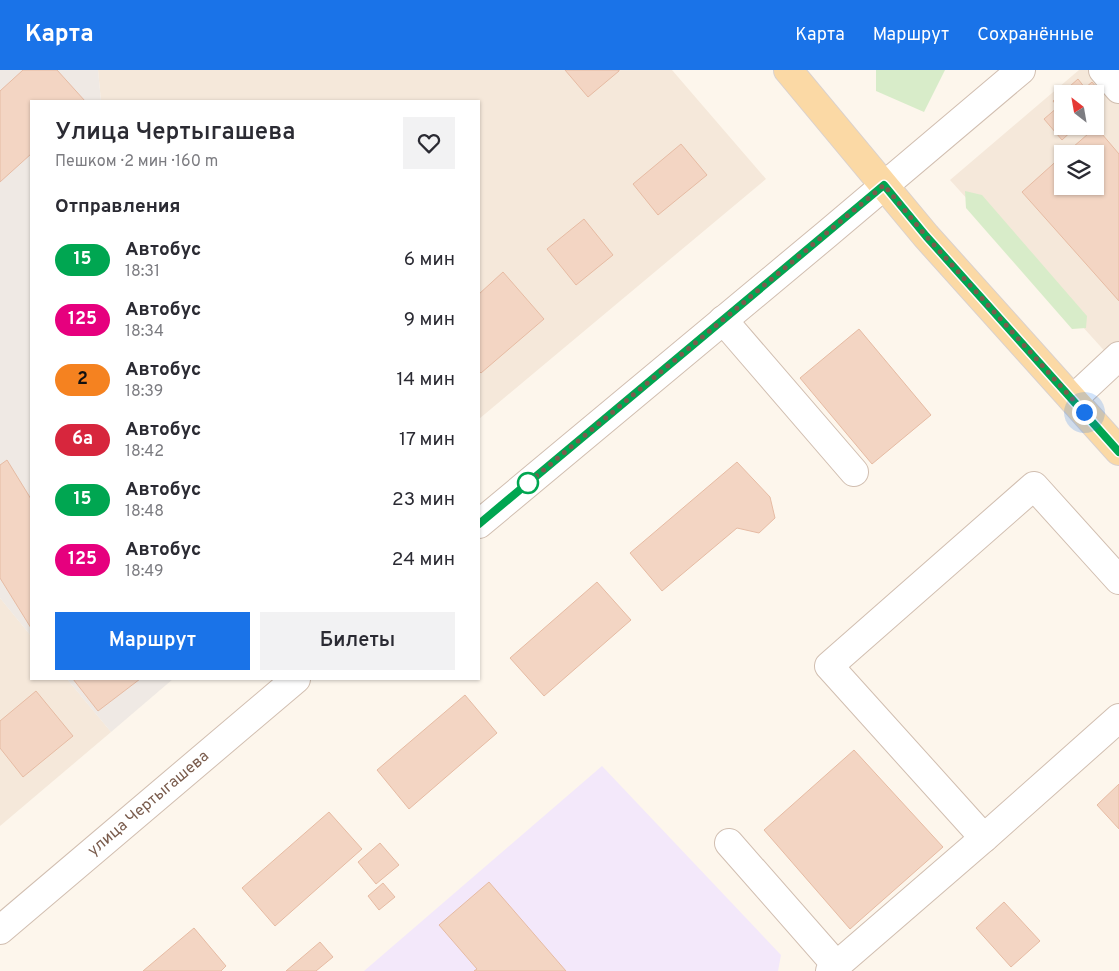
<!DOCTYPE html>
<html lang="ru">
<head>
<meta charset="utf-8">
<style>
  :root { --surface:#fff; --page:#f2f2f3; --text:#2b2b33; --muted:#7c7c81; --accent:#1a73e8 }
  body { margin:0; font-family:Overpass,sans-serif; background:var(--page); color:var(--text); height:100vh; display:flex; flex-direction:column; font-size:19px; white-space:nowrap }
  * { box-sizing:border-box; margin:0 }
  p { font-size:16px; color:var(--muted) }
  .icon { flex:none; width:28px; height:28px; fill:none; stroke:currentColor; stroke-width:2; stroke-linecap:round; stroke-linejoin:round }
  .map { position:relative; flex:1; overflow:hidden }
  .panel { position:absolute; left:30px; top:30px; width:450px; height:580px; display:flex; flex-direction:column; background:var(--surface); border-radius:0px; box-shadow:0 1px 4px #0004 }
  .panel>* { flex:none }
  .badge { padding:0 10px; border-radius:16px; font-size:18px; line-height:32px }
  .needle { width:32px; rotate:329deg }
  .buttons { position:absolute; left:1054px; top:15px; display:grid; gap:10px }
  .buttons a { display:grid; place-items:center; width:50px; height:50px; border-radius:0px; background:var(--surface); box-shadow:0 1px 4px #0004; font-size:25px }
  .you { position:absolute; width:25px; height:25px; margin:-12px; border:4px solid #fff; border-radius:50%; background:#1a73e8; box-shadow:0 0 0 8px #1a73e833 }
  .map>.badge { position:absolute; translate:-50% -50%; box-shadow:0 0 0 2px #fff }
  h2 { padding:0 25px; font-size:19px; line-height:45px }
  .round { display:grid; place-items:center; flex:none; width:52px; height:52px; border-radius:0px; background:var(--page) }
  .headline { display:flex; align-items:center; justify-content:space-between; height:85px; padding:0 25px }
  h1 { font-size:24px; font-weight:600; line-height:38px }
  .button { display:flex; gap:10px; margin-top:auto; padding:10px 25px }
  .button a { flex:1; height:58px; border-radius:0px; background:var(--accent); color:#fff; font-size:20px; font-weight:600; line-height:58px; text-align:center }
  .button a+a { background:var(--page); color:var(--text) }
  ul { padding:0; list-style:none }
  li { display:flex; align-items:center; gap:15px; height:60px; padding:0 25px }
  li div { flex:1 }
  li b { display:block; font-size:19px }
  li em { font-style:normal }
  li .badge { min-width:55px; font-weight:700; text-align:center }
  header { display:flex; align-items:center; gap:30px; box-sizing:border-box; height:70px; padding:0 25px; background:var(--accent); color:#fff }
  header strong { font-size:24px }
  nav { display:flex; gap:28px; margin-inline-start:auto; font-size:18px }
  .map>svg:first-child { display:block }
  .residential { fill:#f5e8da; fill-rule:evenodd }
  .industrial { fill:#efe9e4 }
  .education { fill:#f3e8fa }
  .green { fill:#d8ecc9 }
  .building { fill:#f3d5c3; stroke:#e6bba3 }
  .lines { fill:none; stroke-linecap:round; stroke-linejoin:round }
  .minor-casing { stroke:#d1beb0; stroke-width:30 }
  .major-casing { stroke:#dad1cd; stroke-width:30 }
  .minor { stroke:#fff; stroke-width:28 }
  .major { stroke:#fbd9a5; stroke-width:28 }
  .line-casing { stroke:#fff; stroke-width:11 }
  .line { stroke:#00a651; stroke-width:8 }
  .walk { stroke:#7a5c4d; stroke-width:5; stroke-dasharray:0 9 }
  .stop-dot { fill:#fff; stroke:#00a651; stroke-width:2.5 }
  .labels { text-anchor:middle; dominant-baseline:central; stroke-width:4; stroke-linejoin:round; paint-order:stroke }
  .street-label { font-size:16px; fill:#7a5c4d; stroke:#fffaf3 }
</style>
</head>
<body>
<header>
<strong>Карта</strong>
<nav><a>Карта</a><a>Маршрут</a><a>Сохранённые</a></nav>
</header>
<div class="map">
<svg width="1119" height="901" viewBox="0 0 1119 901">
  <rect width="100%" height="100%" fill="#fdf6ec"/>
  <g class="residential">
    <polygon points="98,0 672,0 766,109 479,349 479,31 101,31"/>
    <path d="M1079,0H1119V297L950,110ZM1062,24H1095V56H1062ZM1062,84H1095V116H1062Z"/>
    <polygon points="0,528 31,566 31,609 67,609 111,662 0,756"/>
  </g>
  <g class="industrial">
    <polygon points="0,0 98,0 101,31 31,31 31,566 0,528"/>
    <polygon points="67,609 173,609 111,662"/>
  </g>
  <polygon class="education" points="602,696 781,885 778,901 364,901"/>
  <g class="green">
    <polygon points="876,0 945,0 924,42 876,21"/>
    <polygon points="965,121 982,125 1087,246 1086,258 1072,259 966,138"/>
  </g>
  <g class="building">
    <polygon points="23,0 57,0 85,31 31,31 31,84 0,112 0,21"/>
    <polygon points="565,0 619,0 619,1 588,27"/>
    <polygon points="1078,9 1085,18 1092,12 1102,24 1095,30 1095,24 1062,24 1062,56 1077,56 1062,70 1044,49 1058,37 1053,31"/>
    <polygon points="1096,57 1119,84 1119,231 1022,122 1062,86 1062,116 1095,116 1095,84 1065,84"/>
    <polygon points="681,74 707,105 658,145 633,114"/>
    <polygon points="584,149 613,185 576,215 547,179"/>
    <polygon points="503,202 544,249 481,303 479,301 479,224"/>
    <polygon points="859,259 931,345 872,394 800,308"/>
    <polygon points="7,390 31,429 31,558 0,508 0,395"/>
    <polygon points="737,392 770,427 775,448 759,463 737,458 662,521 630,483"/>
    <polygon points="597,512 631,550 544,626 510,588"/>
    <polygon points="73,609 140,609 98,641"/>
    <polygon points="36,621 73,666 23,707 0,678 0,651"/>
    <polygon points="465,625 497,663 409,739 377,700"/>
    <polygon points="854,680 943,777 850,859 764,760"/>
    <polygon points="1119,714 1119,759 1097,735"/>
    <polygon points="329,742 362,779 275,856 242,818"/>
    <polygon points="380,773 399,795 376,814 358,792"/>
    <polygon points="489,812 566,901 474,901 477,899 439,855"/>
    <polygon points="383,813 395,827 379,840 368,826"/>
    <polygon points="1004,832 1040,871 1011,897 976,858"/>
    <polygon points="194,858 226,896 221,901 143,901"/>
    <polygon points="320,872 333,887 316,901 286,901"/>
  </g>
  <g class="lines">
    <defs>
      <g id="minor">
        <polyline points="1103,0 1119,19"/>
        <polyline points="723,250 854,402"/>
        <polyline points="1073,329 1119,286"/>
        <polyline points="479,454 827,164 1021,0"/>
        <polyline points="1119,510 1034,416 829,596 984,768 1119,648"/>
        <polyline points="729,773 837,896"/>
        <path id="s1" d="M0,860L296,609"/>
        <polyline points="830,901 984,768"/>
      </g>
      <polyline id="major" points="788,0 926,166 1119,381"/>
    </defs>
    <use href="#minor" class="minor-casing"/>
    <use href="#major" class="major-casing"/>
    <use href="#minor" class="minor"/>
    <use href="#major" class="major"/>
  </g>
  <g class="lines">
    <defs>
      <polyline id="line" points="479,454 884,115 926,166 1119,382"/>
    </defs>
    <use href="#line" class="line-casing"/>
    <use href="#line" class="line"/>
    <polyline class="walk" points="528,413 522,418 884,115 926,166 1084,342"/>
  </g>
  <circle class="stop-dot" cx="528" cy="413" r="10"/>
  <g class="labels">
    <g class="street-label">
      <text stroke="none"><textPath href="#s1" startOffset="195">улица Чертыгашева</textPath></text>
    </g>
  </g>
</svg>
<div class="buttons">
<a><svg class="needle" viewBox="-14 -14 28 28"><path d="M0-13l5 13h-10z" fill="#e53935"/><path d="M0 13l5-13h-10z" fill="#7c7c81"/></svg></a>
<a><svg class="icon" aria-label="layers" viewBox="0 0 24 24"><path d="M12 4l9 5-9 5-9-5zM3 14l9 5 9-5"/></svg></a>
</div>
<div class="you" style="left:1084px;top:342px"></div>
<section class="panel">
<div class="headline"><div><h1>Улица Чертыгашева</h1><p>Пешком · 2 мин · 160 m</p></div><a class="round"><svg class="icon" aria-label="heart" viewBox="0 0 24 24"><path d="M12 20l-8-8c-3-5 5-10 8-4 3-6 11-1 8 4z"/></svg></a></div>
<h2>Отправления</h2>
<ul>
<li><span class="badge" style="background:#00a651;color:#fff">15</span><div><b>Автобус</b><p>18:31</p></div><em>6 мин</em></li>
<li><span class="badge" style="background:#e6007e;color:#fff">125</span><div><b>Автобус</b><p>18:34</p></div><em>9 мин</em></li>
<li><span class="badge" style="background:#f58220;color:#111">2</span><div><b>Автобус</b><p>18:39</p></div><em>14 мин</em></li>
<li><span class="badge" style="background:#d7263d;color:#fff">6а</span><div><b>Автобус</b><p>18:42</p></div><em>17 мин</em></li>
<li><span class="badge" style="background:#00a651;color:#fff">15</span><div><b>Автобус</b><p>18:48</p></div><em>23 мин</em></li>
<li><span class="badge" style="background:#e6007e;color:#fff">125</span><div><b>Автобус</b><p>18:49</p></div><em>24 мин</em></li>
</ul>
<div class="button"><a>Маршрут</a><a>Билеты</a></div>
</section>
</div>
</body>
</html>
